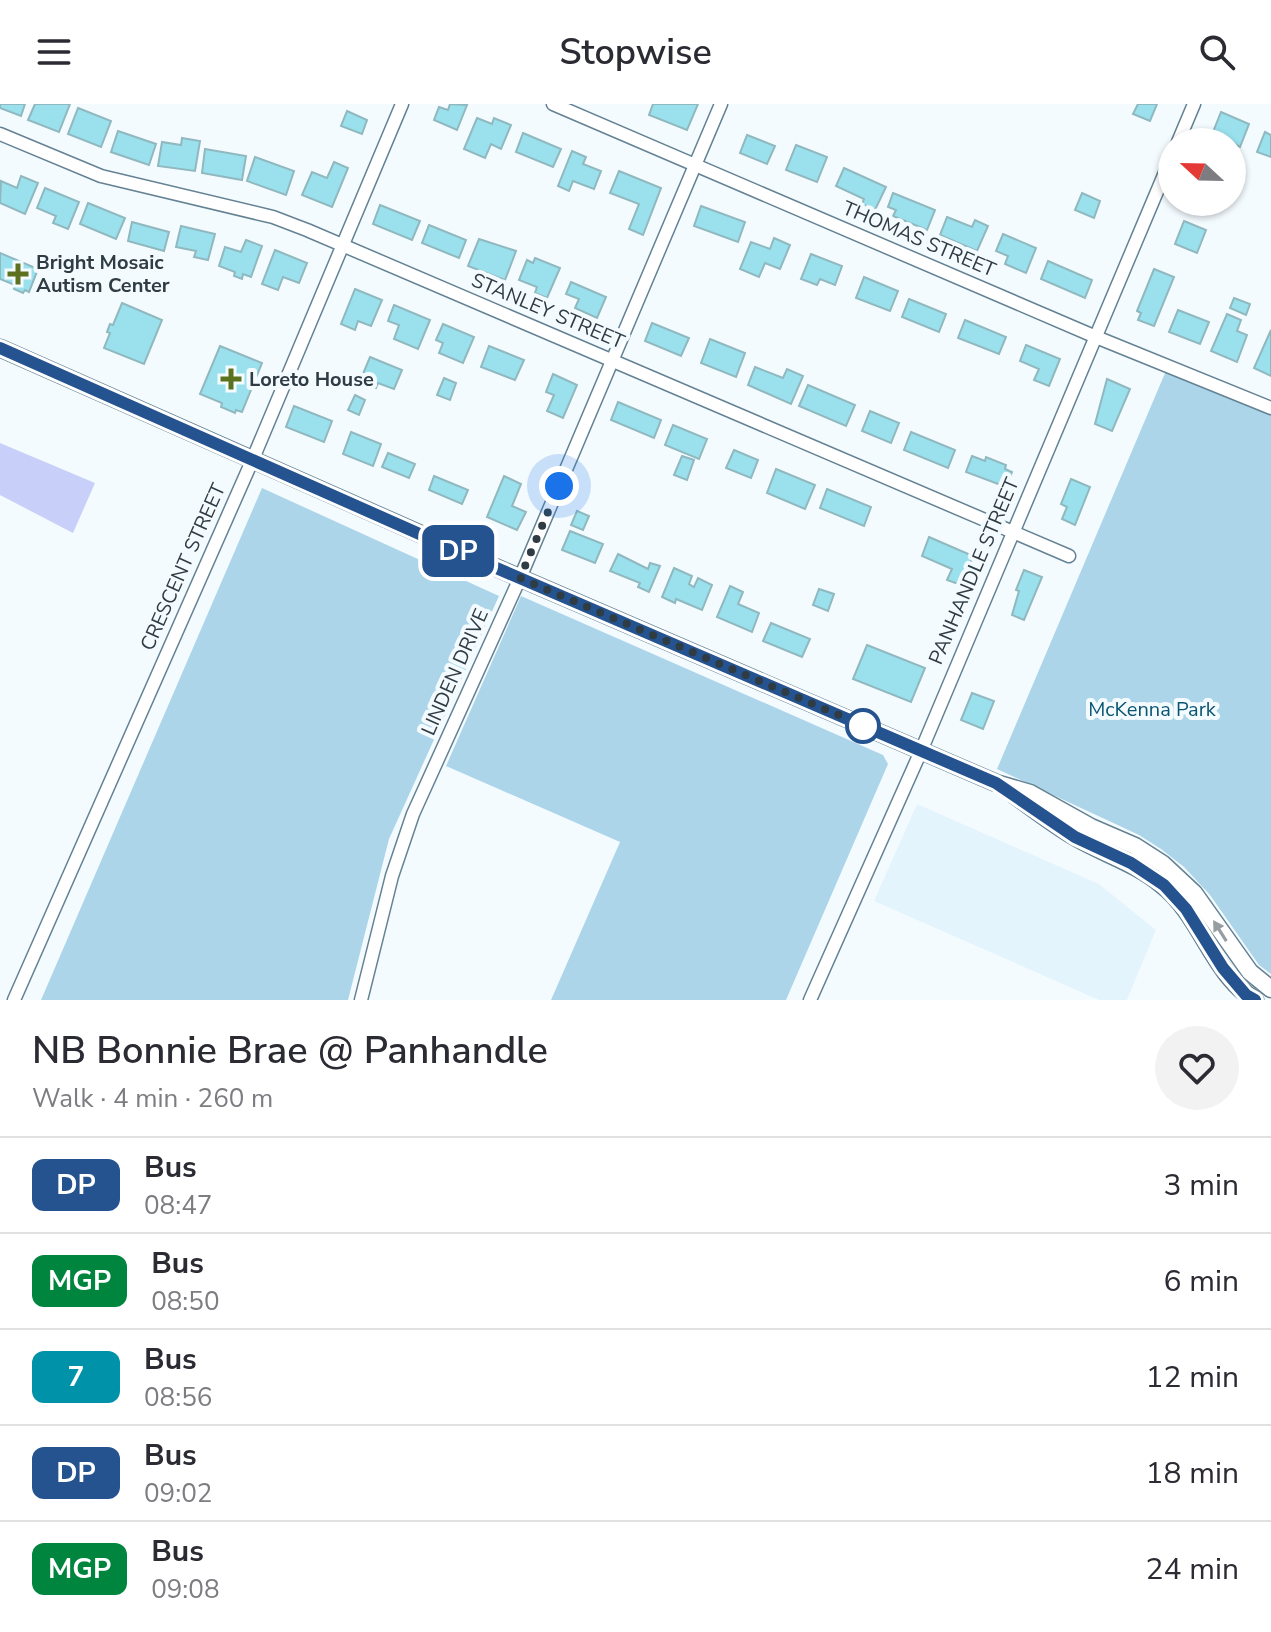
<!DOCTYPE html>
<html lang="en">
<head>
<meta charset="utf-8">
<style>
  :root { --surface:#fff; --page:#f2f2f3; --text:#2b2b33; --muted:#7c7c81; --line:#e1e1e2 }
  body { margin:0; font-family:"Nunito Sans",sans-serif; background:var(--page); color:var(--text); height:100vh; display:flex; flex-direction:column; font-size:30px; white-space:nowrap }
  * { box-sizing:border-box; margin:0 }
  p { font-size:26px; color:var(--muted) }
  .icon { flex:none; width:44px; height:44px; fill:none; stroke:currentColor; stroke-width:2; stroke-linecap:round; stroke-linejoin:round }
  .map { position:relative; height:896px; overflow:hidden }
  .sheet { display:flex; flex-direction:column; background:var(--surface); flex:1 }
  .sheet>* { flex:none }
  .badge { padding:0 16px; border-radius:12px; font-size:28px; line-height:52px }
  .needle { width:52px; rotate:292deg }
  .tools { position:absolute; left:1158px; top:24px; display:grid; gap:16px }
  .tools a { display:grid; place-items:center; width:88px; height:88px; border-radius:50%; background:var(--surface); box-shadow:0 2px 6px #0004; font-size:40px }
  .you { position:absolute; width:40px; height:40px; margin:-20px; border:6px solid #fff; border-radius:50%; background:#1a73e8; box-shadow:0 0 0 12px #1a73e833 }
  .map>.badge { position:absolute; translate:-50% -50%; box-shadow:0 0 0 4px #fff }
  .round { display:grid; place-items:center; flex:none; width:84px; height:84px; border-radius:42px; background:var(--page) }
  .overview { display:flex; align-items:center; justify-content:space-between; height:136px; padding:0 32px }
  h1 { font-size:38px; font-weight:600; line-height:60px }
  ul { padding:0; list-style:none }
  li { display:flex; align-items:center; gap:24px; height:96px; padding:0 32px; border-top:2px solid var(--line) }
  li div { flex:1 }
  li b { display:block; font-size:30px }
  li em { font-style:normal }
  li .badge { min-width:88px; font-weight:700; text-align:center }
  header { display:flex; justify-content:space-between; align-items:center; height:104px; padding:0 32px; background:var(--surface); font-size:36px; font-weight:600 }
  .map>svg:first-child { display:block }
  .built { fill:#e3f4fd }
  .green { fill:#add5ea }
  .water { fill:#c8d0f9 }
  .building { fill:#9ae1ed; stroke:#90b8bf; stroke-width:2 }
  .lines { fill:none; stroke-linecap:round; stroke-linejoin:round }
  .street-casing { stroke:#648293; stroke-width:15 }
  .secondary-casing { stroke:#648293; stroke-width:19 }
  .street { stroke:#fff; stroke-width:12 }
  .secondary { stroke:#fff; stroke-width:16 }
  .oneway { fill:#979ea1 }
  .line-casing { stroke:#fff; stroke-width:18 }
  .line { stroke:#24538f; stroke-width:12 }
  .walk { stroke:#2f3c43; stroke-width:8; stroke-dasharray:0 14.4 }
  .poi-dot { fill:#5d701e; stroke:#f4fbff; stroke-width:3 }
  .stop-dot { fill:#fff; stroke:#24538f; stroke-width:4 }
  .labels { text-anchor:middle; dominant-baseline:central; stroke-width:8; stroke-linejoin:round; paint-order:stroke }
  .street-label { font-size:20px; fill:#2f3c43; stroke:#f4fbff }
  .poi-label { font-size:20px; font-weight:bold; fill:#2f3c43; stroke:#f4fbff; text-anchor:start }
  .park-label { font-size:20px; fill:#0a5472; stroke:#f4fbff }
</style>
</head>
<body>
<header><svg class="icon" aria-label="menu" viewBox="0 0 24 24"><path d="M4 6h16M4 12h16M4 18h16"/></svg>Stopwise<svg class="icon" aria-label="search" viewBox="0 0 24 24"><circle cx="10" cy="10" r="6"/><path d="M15 15l6 6"/></svg></header>
<div class="map">
<svg width="1271" height="896" viewBox="0 0 1271 896">
  <rect width="100%" height="100%" fill="#f4fbff"/>
  <polygon class="built" points="917,700 1099,780 1156,826 1127,896 1099,896 874,797"/>
  <g class="green">
    <polygon points="1168,262 1271,305 1271,870 1259,861 1210,791 1184,763 1161,745 1139,731 997,665"/>
    <polygon points="262,384 499,492 389,735 348,896 41,896"/>
    <polygon points="521,492 883,651 888,660 786,896 551,896 620,738 446,662"/>
  </g>
  <polygon class="water" points="0,339 95,379 73,429 0,391"/>
  <g class="building">
    <polygon points="0,0 25,0 21,12 0,4"/>
    <polygon points="35,0 70,0 59,28 28,16"/>
    <polygon points="450,0 467,1 457,26 434,16 439,3 448,6"/>
    <polygon points="653,0 698,0 687,26 649,11"/>
    <polygon points="1138,0 1157,0 1150,17 1133,10"/>
    <polygon points="78,4 111,17 101,43 68,30"/>
    <polygon points="347,7 367,16 362,30 341,22"/>
    <polygon points="1221,8 1249,20 1240,43 1232,38 1209,38"/>
    <polygon points="477,14 492,20 494,14 511,21 501,45 491,40 485,54 464,45"/>
    <polygon points="118,27 156,40 149,61 111,48"/>
    <polygon points="1265,28 1271,31 1271,53 1257,48"/>
    <polygon points="523,29 561,45 553,63 516,48"/>
    <polygon points="747,31 775,42 767,60 740,49"/>
    <polygon points="182,34 200,37 195,67 158,62 162,38 181,41"/>
    <polygon points="796,41 827,53 817,78 786,66"/>
    <polygon points="205,45 246,52 242,76 202,69"/>
    <polygon points="572,47 586,53 583,60 601,67 594,85 573,77 569,87 558,82"/>
    <polygon points="255,53 294,67 286,91 247,77"/>
    <polygon points="334,58 348,64 332,103 302,91 312,68 327,74"/>
    <polygon points="844,64 886,83 875,106 862,100 864,95 836,82"/>
    <polygon points="619,67 661,84 643,131 629,125 639,100 610,89"/>
    <polygon points="21,72 38,79 25,110 0,99 1,77 17,84"/>
    <polygon points="45,84 79,98 68,125 53,119 56,112 37,104"/>
    <polygon points="893,89 935,106 927,126 893,112 896,106 888,103"/>
    <polygon points="1082,89 1100,97 1094,114 1075,106"/>
    <polygon points="88,99 125,114 116,135 80,120"/>
    <polygon points="380,101 420,117 412,136 373,120"/>
    <polygon points="701,102 745,118 738,138 694,122"/>
    <polygon points="947,113 972,123 975,116 988,122 977,147 940,131"/>
    <polygon points="1184,117 1206,126 1197,149 1175,140"/>
    <polygon points="132,118 169,128 164,147 128,137"/>
    <polygon points="429,121 466,136 459,154 422,139"/>
    <polygon points="181,122 215,130 208,156 194,153 196,147 176,143"/>
    <polygon points="1003,130 1036,144 1026,169 1005,160 1008,152 996,147"/>
    <polygon points="774,134 790,141 780,165 765,159 759,173 740,165 751,138 770,145"/>
    <polygon points="479,135 516,147 505,176 468,162"/>
    <polygon points="246,136 262,142 251,173 243,170 242,175 234,172 235,168 219,162 225,143 241,148"/>
    <polygon points="275,146 307,159 299,179 283,173 278,186 262,180"/>
    <polygon points="0,149 38,165 29,188 25,186 23,189 14,185 15,181 0,175"/>
    <polygon points="811,150 842,162 835,181 820,175 817,181 801,175"/>
    <polygon points="535,154 560,164 547,194 535,189 537,183 519,176 527,156 533,159"/>
    <polygon points="1048,157 1092,176 1085,194 1041,175"/>
    <polygon points="1154,165 1174,173 1154,222 1138,216 1141,209 1137,207"/>
    <polygon points="864,173 898,187 890,207 856,194"/>
    <polygon points="571,178 606,193 597,214 575,204 579,195 566,190"/>
    <polygon points="355,185 382,196 371,222 358,217 355,226 341,220"/>
    <polygon points="1234,194 1250,200 1246,211 1230,204"/>
    <polygon points="909,195 946,210 939,228 902,213"/>
    <polygon points="122,199 162,216 144,260 104,244 110,229 107,228 110,220 113,221"/>
    <polygon points="394,201 430,216 418,245 394,235 399,221 388,217"/>
    <polygon points="1178,206 1209,218 1200,240 1169,228"/>
    <polygon points="1227,210 1241,216 1237,227 1247,231 1237,258 1211,247"/>
    <polygon points="965,216 1006,233 999,250 958,234"/>
    <polygon points="652,219 689,234 681,252 645,237"/>
    <polygon points="443,220 474,233 463,259 439,249 443,239 436,236"/>
    <polygon points="1271,226 1271,272 1254,264"/>
    <polygon points="710,235 745,249 736,273 701,259"/>
    <polygon points="1026,241 1060,255 1049,282 1034,276 1039,265 1020,257"/>
    <polygon points="220,242 262,259 242,308 236,306 235,309 221,303 222,299 200,290"/>
    <polygon points="489,242 524,256 515,276 481,263"/>
    <polygon points="370,253 402,266 394,285 378,279 376,284 360,277"/>
    <polygon points="755,263 783,274 787,265 803,272 791,300 748,281"/>
    <polygon points="553,270 577,281 563,314 547,307 554,291 546,288"/>
    <polygon points="444,274 456,279 450,296 437,291"/>
    <polygon points="1107,275 1130,285 1112,327 1095,320"/>
    <polygon points="808,281 855,301 846,322 799,302"/>
    <polygon points="355,291 365,296 359,311 348,306"/>
    <polygon points="618,298 661,316 654,334 611,316"/>
    <polygon points="294,302 332,317 324,338 286,323"/>
    <polygon points="870,307 899,319 891,339 862,327"/>
    <polygon points="673,321 707,335 699,355 665,341"/>
    <polygon points="351,328 381,340 373,362 343,350"/>
    <polygon points="911,328 955,346 948,364 904,346"/>
    <polygon points="734,346 758,356 751,374 726,364"/>
    <polygon points="388,349 415,360 409,374 382,363"/>
    <polygon points="682,352 694,356 687,376 674,371"/>
    <polygon points="972,352 985,357 986,353 1006,361 1005,365 1012,368 1006,383 966,368"/>
    <polygon points="776,365 815,381 805,405 767,389"/>
    <polygon points="434,372 468,386 462,400 429,386"/>
    <polygon points="504,372 521,380 512,402 526,408 517,426 487,413"/>
    <polygon points="1071,375 1090,383 1075,421 1062,415 1067,403 1061,400"/>
    <polygon points="827,385 871,403 864,422 820,404"/>
    <polygon points="577,407 589,412 583,426 571,421"/>
    <polygon points="570,427 603,440 595,459 562,446"/>
    <polygon points="929,433 973,452 961,481 947,476 952,465 922,452"/>
    <polygon points="618,450 648,465 650,459 660,462 649,488 638,483 640,479 610,467"/>
    <polygon points="674,464 692,472 689,480 694,483 698,474 712,481 702,506 676,495 675,499 662,493"/>
    <polygon points="1024,466 1042,473 1024,516 1012,511 1019,487 1016,486"/>
    <polygon points="730,482 743,488 738,500 759,509 752,528 717,513"/>
    <polygon points="819,485 834,490 828,507 813,501"/>
    <polygon points="771,519 810,535 802,553 763,537"/>
    <polygon points="867,541 925,564 911,598 853,575"/>
    <polygon points="972,589 994,597 983,625 961,616"/>
  </g>
  <g class="lines">
    <defs>
      <g id="street">
        <polyline points="553,0 1096,233 1271,304"/>
        <polyline points="0,30 101,72 273,113 307,126 1069,452"/>
        <polyline points="1178,38 1194,0"/>
        <polyline points="14,896 252,357 402,0"/>
        <polyline points="361,896 392,772 413,710 520,474 721,0"/>
        <polyline points="810,896 921,647 1172,52"/>
      </g>
      <g id="secondary">
        <polyline points="0,244 520,474 996,679 1030,689 1091,723 1135,742 1163,760 1194,789 1250,868 1271,885"/>
        <path d="M1014,691C1034,705 1054,721 1075,733C1104,750 1136,759 1162,781C1201,811 1212,870 1255,896"/>
      </g>
    </defs>
    <use href="#street" class="street-casing"/>
    <use href="#secondary" class="secondary-casing"/>
    <use href="#street" class="street"/>
    <use href="#secondary" class="secondary"/>
  </g>
  <defs><path id="oneway-solid" d="M-6-.8H1V-3.2L6.5 0L1 3.2V.8H-6Z" transform="scale(2)"/></defs>
  <use class="oneway" href="#oneway-solid" transform="translate(1220 827) rotate(-122)"/>
  <g class="lines">
    <defs>
      <polyline id="line" points="0,244 494,463 996,679 1075,733 1131,759 1164,781 1186,805 1223,864 1246,891 1255,896"/>
    </defs>
    <use href="#line" class="line-casing"/>
    <use href="#line" class="line"/>
    <polyline class="walk" points="559,382 520,474 869,624 863,622"/>
  </g>
  <g class="poi-dot">
    <path d="M14 158h8v8h8v8h-8v8h-8v-8h-8v-8h8z"/>
    <path d="M227 263h8v8h8v8h-8v8h-8v-8h-8v-8h8z"/>
  </g>
  <circle class="stop-dot" cx="863" cy="622" r="16"/>
  <g class="labels">
    <g class="street-label">
      <text transform="translate(919 135) rotate(23)">THOMAS STREET</text>
      <text transform="translate(548 207) rotate(23)">STANLEY STREET</text>
      <text transform="translate(183 463) rotate(-66)">CRESCENT STREET</text>
      <text transform="translate(974 467) rotate(-67)">PANHANDLE STREET</text>
      <text transform="translate(455 568) rotate(-66)">LINDEN DRIVE</text>
    </g>
    <g class="poi-label">
      <text x="36" y="158">Bright Mosaic<tspan x="36" dy="23">Autism Center</tspan></text>
      <text x="249" y="275">Loreto House</text>
    </g>
    <g class="park-label">
      <text x="1152" y="605">McKenna Park</text>
    </g>
  </g>
</svg>
<div class="tools">
<a><svg class="needle" viewBox="-14 -14 28 28"><path d="M0-13l5 13h-10z" fill="#e53935"/><path d="M0 13l5-13h-10z" fill="#7c7c81"/></svg></a>
</div>
<div class="you" style="left:559px;top:382px"></div>
<b class="badge" style="left:458px;top:447px;background:#24538f;color:#fff">DP</b>
</div>
<section class="sheet">
<div class="overview"><div><h1>NB Bonnie Brae @ Panhandle</h1><p>Walk · 4 min · 260 m</p></div><a class="round"><svg class="icon" aria-label="heart" viewBox="0 0 24 24"><path d="M12 20l-8-8c-3-5 5-10 8-4 3-6 11-1 8 4z"/></svg></a></div>
<ul>
<li><span class="badge" style="background:#24538f;color:#fff">DP</span><div><b>Bus</b><p>08:47</p></div><em>3 min</em></li>
<li><span class="badge" style="background:#00853e;color:#fff">MGP</span><div><b>Bus</b><p>08:50</p></div><em>6 min</em></li>
<li><span class="badge" style="background:#0092a9;color:#fff">7</span><div><b>Bus</b><p>08:56</p></div><em>12 min</em></li>
<li><span class="badge" style="background:#24538f;color:#fff">DP</span><div><b>Bus</b><p>09:02</p></div><em>18 min</em></li>
<li><span class="badge" style="background:#00853e;color:#fff">MGP</span><div><b>Bus</b><p>09:08</p></div><em>24 min</em></li>
</ul>
</section>
</body>
</html>
